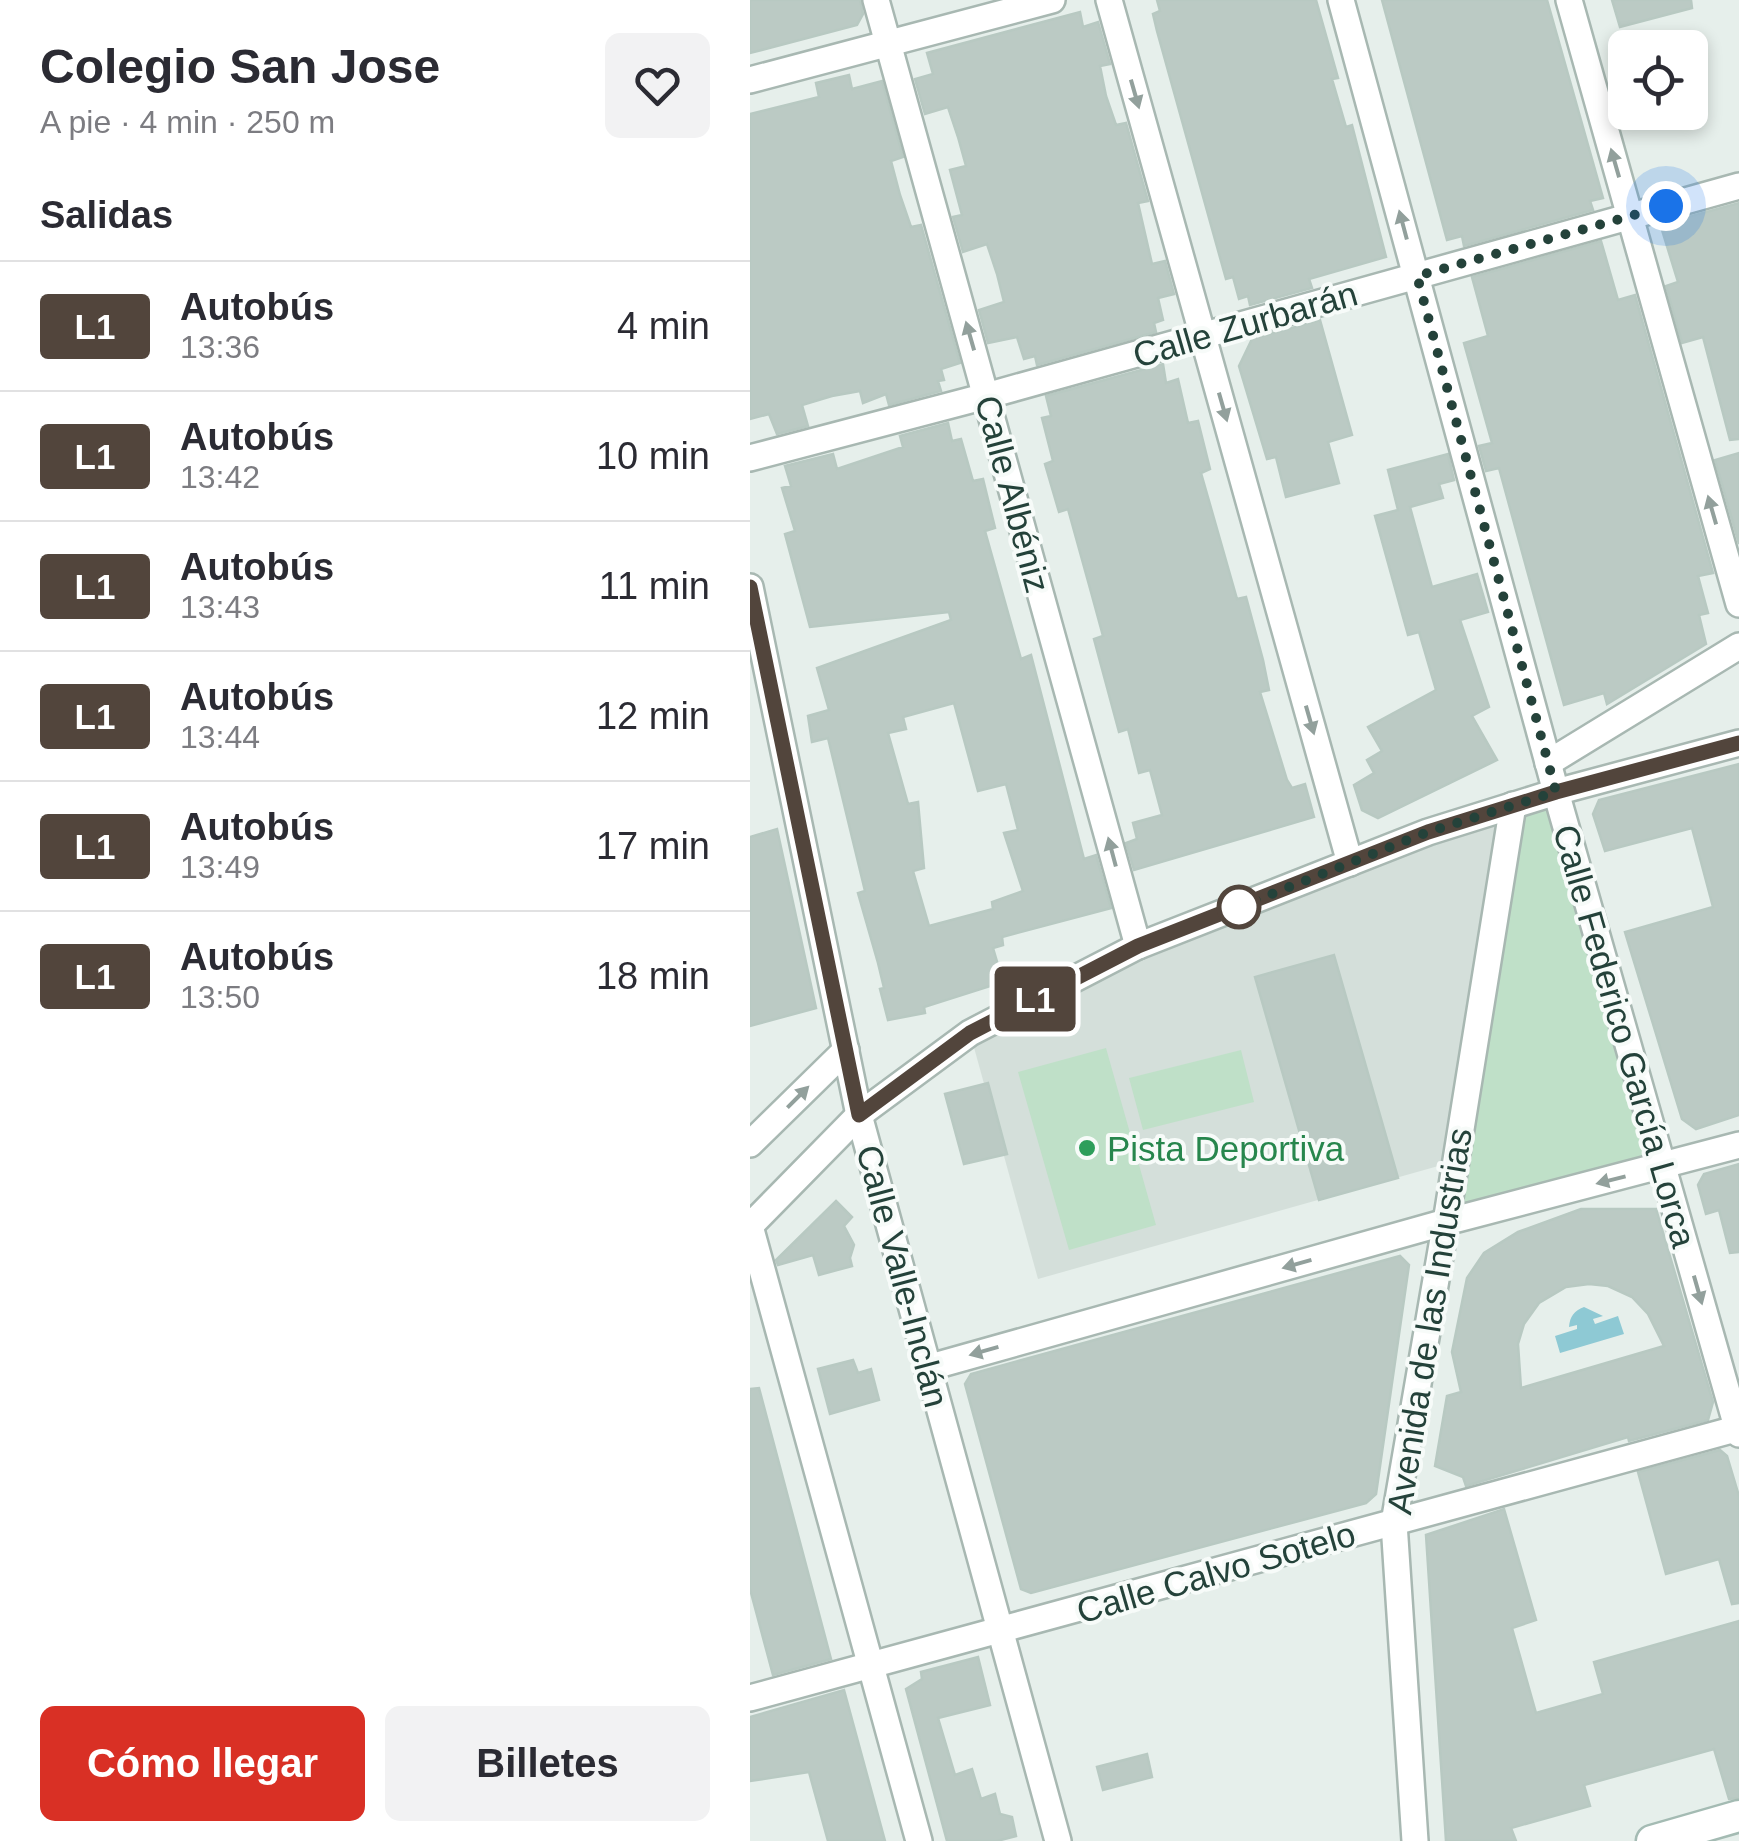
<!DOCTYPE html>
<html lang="es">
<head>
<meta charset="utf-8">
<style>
  :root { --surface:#fff; --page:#f2f2f3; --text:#2b2b33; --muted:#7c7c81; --line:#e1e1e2; --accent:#d93025 }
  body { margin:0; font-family:Helvetica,sans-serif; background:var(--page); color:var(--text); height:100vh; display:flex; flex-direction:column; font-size:38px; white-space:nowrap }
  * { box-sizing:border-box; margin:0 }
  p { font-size:32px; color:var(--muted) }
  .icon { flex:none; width:55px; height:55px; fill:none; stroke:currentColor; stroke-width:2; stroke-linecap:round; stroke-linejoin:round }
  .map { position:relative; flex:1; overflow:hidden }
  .details { display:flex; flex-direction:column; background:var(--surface); width:750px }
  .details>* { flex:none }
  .badge { padding:0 20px; border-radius:8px; font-size:35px; line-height:65px }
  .fabs { position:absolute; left:858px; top:30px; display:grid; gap:20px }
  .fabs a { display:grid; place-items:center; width:100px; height:100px; border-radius:15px; background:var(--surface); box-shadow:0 5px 15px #0003; font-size:50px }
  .you { position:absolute; width:50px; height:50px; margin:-25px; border:8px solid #fff; border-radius:50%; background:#1a73e8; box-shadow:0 0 0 15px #1a73e833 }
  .map>.badge { position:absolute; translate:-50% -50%; box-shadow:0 0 0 5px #fff }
  h2 { padding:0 40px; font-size:38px; line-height:90px }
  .round { display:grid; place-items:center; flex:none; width:105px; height:105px; border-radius:15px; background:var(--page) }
  .head { display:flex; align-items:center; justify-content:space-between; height:170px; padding:0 40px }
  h1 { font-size:48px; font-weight:600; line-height:75px }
  .cta { display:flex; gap:20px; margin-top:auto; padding:20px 40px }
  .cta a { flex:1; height:115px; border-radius:15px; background:var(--accent); color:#fff; font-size:40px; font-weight:600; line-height:115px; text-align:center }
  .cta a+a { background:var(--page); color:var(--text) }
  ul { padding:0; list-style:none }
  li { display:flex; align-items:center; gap:30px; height:130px; padding:0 40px; border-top:2px solid var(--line) }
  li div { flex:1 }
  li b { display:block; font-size:38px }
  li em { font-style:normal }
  li .badge { min-width:110px; font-weight:700; text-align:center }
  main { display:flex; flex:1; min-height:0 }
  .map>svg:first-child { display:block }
  .built { fill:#d4dfda }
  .green { fill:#bfe0c8 }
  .water { fill:#8ec9d4 }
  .building { fill:#bbcac4; stroke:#b8c9c2; stroke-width:2.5; fill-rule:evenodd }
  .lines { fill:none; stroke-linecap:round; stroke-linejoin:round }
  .street-casing { stroke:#a8b8b2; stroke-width:30 }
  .secondary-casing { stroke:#a4bbb3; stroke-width:35 }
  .street { stroke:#fff; stroke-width:25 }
  .secondary { stroke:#fff; stroke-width:30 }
  .oneway { fill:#92a09c }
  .line-casing { stroke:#fff; stroke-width:22 }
  .line { stroke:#52453c; stroke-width:15 }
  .walk { stroke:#24423a; stroke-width:10; stroke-dasharray:0 18 }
  .stop-dot { fill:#fff; stroke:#52453c; stroke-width:5 }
  .leisure-dot { fill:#2e9e5b; stroke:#f7fbf9; stroke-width:4 }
  .labels { text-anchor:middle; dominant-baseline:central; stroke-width:8; stroke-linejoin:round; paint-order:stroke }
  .street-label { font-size:35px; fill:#24423a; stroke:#f7fbf9 }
  .leisure-label { font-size:35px; fill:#27864d; stroke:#f7fbf9; text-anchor:start }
</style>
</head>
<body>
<main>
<section class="details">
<div class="head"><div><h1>Colegio San Jose</h1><p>A pie · 4 min · 250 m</p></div><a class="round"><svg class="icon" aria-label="heart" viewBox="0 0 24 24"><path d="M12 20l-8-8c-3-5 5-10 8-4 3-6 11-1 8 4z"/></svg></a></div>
<h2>Salidas</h2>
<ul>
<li><span class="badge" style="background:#52453c;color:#fff">L1</span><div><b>Autobús</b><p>13:36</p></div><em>4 min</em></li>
<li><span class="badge" style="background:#52453c;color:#fff">L1</span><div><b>Autobús</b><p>13:42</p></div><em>10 min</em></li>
<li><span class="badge" style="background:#52453c;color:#fff">L1</span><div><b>Autobús</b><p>13:43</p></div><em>11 min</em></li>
<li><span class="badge" style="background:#52453c;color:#fff">L1</span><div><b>Autobús</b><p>13:44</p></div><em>12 min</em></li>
<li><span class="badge" style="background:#52453c;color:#fff">L1</span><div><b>Autobús</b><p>13:49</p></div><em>17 min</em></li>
<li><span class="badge" style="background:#52453c;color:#fff">L1</span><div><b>Autobús</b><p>13:50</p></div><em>18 min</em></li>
</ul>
<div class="cta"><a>Cómo llegar</a><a>Billetes</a></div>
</section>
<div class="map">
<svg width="989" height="1841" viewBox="0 0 989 1841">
  <rect width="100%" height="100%" fill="#e6efeb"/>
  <polygon class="built" points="763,805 706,1161 288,1279 220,1033 388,946"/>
  <g class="green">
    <polygon points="806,792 913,1167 696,1222 763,805"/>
    <polygon points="356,1048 406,1225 319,1250 268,1072"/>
    <polygon points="491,1050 504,1102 393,1130 379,1078"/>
  </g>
  <path class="water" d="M834,1307L853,1316L843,1319L845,1324L868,1316L874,1334L810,1353L805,1336L827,1329V1325L819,1327C820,1316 824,1311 834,1307Z"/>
  <g class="building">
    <polygon points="0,0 110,0 113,14 107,25 0,53"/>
    <polygon points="407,0 566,0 588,78 582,79 596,127 602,125 636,257 559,279 562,288 500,305 498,296 489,299 483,277 476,279 407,31 403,14 410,11"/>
    <polygon points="632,0 797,0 853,198 840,201 843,210 714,246 712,236 697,240"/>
    <polygon points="862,0 941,0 942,8 870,27"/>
    <polygon points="330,12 333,27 348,22 360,64 350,66 356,96 366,125 376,123 398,201 388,203 402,264 415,261 424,294 408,298 413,320 404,323 406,332 287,365 285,356 274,359 267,337 238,343 229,310 254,302 247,274 237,244 213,252 203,217 212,215 200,170 216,166 208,137 198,107 175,114 165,79 183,74 177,53"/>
    <polygon points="99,75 102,89 132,81 153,157 141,161 150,195 161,227 171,225 210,363 191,369 194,380 188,381 191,391 139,405 136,394 113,403 110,391 82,396 52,405 58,426 27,434 19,414 0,419 0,114 69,97 66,83"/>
    <polygon points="989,203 989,439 980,440 953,337 932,343 916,286 928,282 912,230 916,223"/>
    <polygon points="851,241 868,300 885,295 963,573 948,576 958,613 949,615 956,644 857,704 854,693 814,705 749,468 736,471 729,446 742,443 714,343 738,336 722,277"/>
    <polygon points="570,320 602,435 578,442 589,483 536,497 526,457 517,459 489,366 502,339"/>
    <polygon points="413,364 416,383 428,379 438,423 448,421 460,469 451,473 487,599 496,597 513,660 519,690 510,692 537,780 542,788 555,784 564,817 384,870 376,843 387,839 383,823 412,815 400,770 389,773 378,729 369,732 344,639 353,636 341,592 318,509 309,512 295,464 303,461 292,418 301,416 296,396"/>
    <path d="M198,423L202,441L211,439L223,481L233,479L245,528L235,531L271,659L281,655L334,859L346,855L361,908L252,937L253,945L243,948L253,982L174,1007L175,1013L138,1020L130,989L134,988L128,963L108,893L115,891L78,738L62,742L58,716L79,710L67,668L201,620L199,612L60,627L35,534L45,531L32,488L41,486L35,466L83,454L87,469L153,447L150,436ZM204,703L228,791L256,784L268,830L254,833L273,891L242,902L243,909L179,926L163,871L174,868L168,802L158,804L138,733L156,729L153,717Z"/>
    <polygon points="989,453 989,544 965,460"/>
    <polygon points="698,454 704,480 689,484 693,498 660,507 682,587 727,574 738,612 710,620 739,707 722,716 747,760 628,818 612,810 604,785 624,773 617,760 632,751 618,727 686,690 669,632 658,635 625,516 648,510 638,470"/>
    <polygon points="989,764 989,1115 946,1129 932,1119 875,932 963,907 942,828 855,851 843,814 849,800"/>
    <polygon points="27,829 66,1008 0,1026 0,837"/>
    <polygon points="584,955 648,1178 569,1200 505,977"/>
    <polygon points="238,1083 257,1154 214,1164 195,1094"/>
    <polygon points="989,1164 989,1252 980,1253 969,1210 956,1214 948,1185 954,1174"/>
    <polygon points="86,1201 102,1217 94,1226 104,1245 100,1258 102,1266 69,1275 63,1255 28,1265 26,1260"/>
    <path d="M831,1209H906L963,1402L958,1420L879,1441L878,1437L716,1486L713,1477L685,1466L697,1396L711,1392L702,1352L717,1278L734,1253L768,1232ZM839,1284L858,1286L882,1297L898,1314L914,1346L771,1388L768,1344L774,1324L789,1303L816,1287Z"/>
    <polygon points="650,1256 659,1265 626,1494 616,1503 281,1593 271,1589 215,1384 221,1374"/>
    <polygon points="103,1360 108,1373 121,1369 129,1400 80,1414 68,1369"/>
    <polygon points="9,1388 81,1659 23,1675 0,1589 0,1389"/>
    <polygon points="970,1450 977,1456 989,1496 989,1603 982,1604 969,1559 916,1574 888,1472"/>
    <polygon points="754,1509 786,1620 762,1628 786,1713 853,1694 844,1662 989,1621 989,1798 979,1799 964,1749 834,1785 840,1806 761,1828 766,1841 696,1841 676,1535"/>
    <polygon points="228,1657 240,1705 188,1718 205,1775 222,1769 231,1799 245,1794 250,1814 262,1817 266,1836 247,1841 197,1841 156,1689 172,1679 171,1672"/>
    <polygon points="94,1690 135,1841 78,1841 59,1772 0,1781 0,1717"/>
    <polygon points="397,1754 402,1777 353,1790 347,1767"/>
  </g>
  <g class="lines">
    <defs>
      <g id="street">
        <polyline points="126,0 388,946"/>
        <polyline points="359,0 600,863"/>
        <polyline points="591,0 806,792 989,1434"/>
        <polyline points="819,0 989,604"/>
        <polyline points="0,80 302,0"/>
        <polyline points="0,458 236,396 989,186"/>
        <polyline points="0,587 109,1115 308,1841"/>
        <polyline points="798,763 989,646"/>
        <polyline points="0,1144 96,1050"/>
        <polyline points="0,1226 109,1115 220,1033 388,946 678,832 806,792 989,743"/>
        <polyline points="0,1226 169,1841"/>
        <polyline points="177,1368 696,1222 989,1145"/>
        <polyline points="0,1698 989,1428"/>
        <polyline points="665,1841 644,1523 698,1210 763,805"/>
      </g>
      <polyline id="secondary" points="902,1841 989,1816"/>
    </defs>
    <use href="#street" class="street-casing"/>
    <use href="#secondary" class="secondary-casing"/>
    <use href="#street" class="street"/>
    <use href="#secondary" class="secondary"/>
  </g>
  <defs><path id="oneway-solid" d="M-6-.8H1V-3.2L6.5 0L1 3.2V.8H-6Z" transform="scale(2.5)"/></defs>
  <g class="oneway">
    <use href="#oneway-solid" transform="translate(385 94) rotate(74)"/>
    <use href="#oneway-solid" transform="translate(865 163) rotate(-106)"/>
    <use href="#oneway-solid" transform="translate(653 225) rotate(-105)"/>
    <use href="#oneway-solid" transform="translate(220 336) rotate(-106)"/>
    <use href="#oneway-solid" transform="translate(473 407) rotate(74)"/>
    <use href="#oneway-solid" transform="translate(962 510) rotate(-106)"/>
    <use href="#oneway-solid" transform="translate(560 720) rotate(74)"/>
    <use href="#oneway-solid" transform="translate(362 852) rotate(-105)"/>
    <use href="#oneway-solid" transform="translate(48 1097) rotate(-45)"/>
    <use href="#oneway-solid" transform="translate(861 1180) rotate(166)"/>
    <use href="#oneway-solid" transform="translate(547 1264) rotate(164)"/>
    <use href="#oneway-solid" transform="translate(948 1290) rotate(74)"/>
    <use href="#oneway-solid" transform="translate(234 1351) rotate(164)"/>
  </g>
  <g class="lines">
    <defs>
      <polyline id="line" points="0,587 109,1115 220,1033 388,946 678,832 806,792 989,743"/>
    </defs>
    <use href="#line" class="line-casing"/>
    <use href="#line" class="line"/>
    <polyline class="walk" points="489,907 678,832 806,792 667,276 916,206"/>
  </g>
  <circle class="stop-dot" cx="489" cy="907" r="20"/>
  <circle class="leisure-dot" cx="337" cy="1148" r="10"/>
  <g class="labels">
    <g class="street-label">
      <text transform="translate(495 324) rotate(-16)">Calle Zurbarán</text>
      <text transform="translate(263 494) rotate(75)">Calle Albéniz</text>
      <text transform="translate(875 1036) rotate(74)">Calle Federico García Lorca</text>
      <text transform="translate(153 1276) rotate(75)">Calle Valle-Inclán</text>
      <text transform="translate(679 1321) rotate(-81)">Avenida de las Industrias</text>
      <text transform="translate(466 1572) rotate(-16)">Calle Calvo Sotelo</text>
    </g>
    <g class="leisure-label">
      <text x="357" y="1148">Pista Deportiva</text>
    </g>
  </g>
</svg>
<div class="fabs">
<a><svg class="icon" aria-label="locate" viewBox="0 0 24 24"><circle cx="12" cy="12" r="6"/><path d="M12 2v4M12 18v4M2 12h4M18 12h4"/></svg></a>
</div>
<div class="you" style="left:916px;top:206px"></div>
<b class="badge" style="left:285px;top:999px;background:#52453c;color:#fff">L1</b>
</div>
</main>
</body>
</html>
